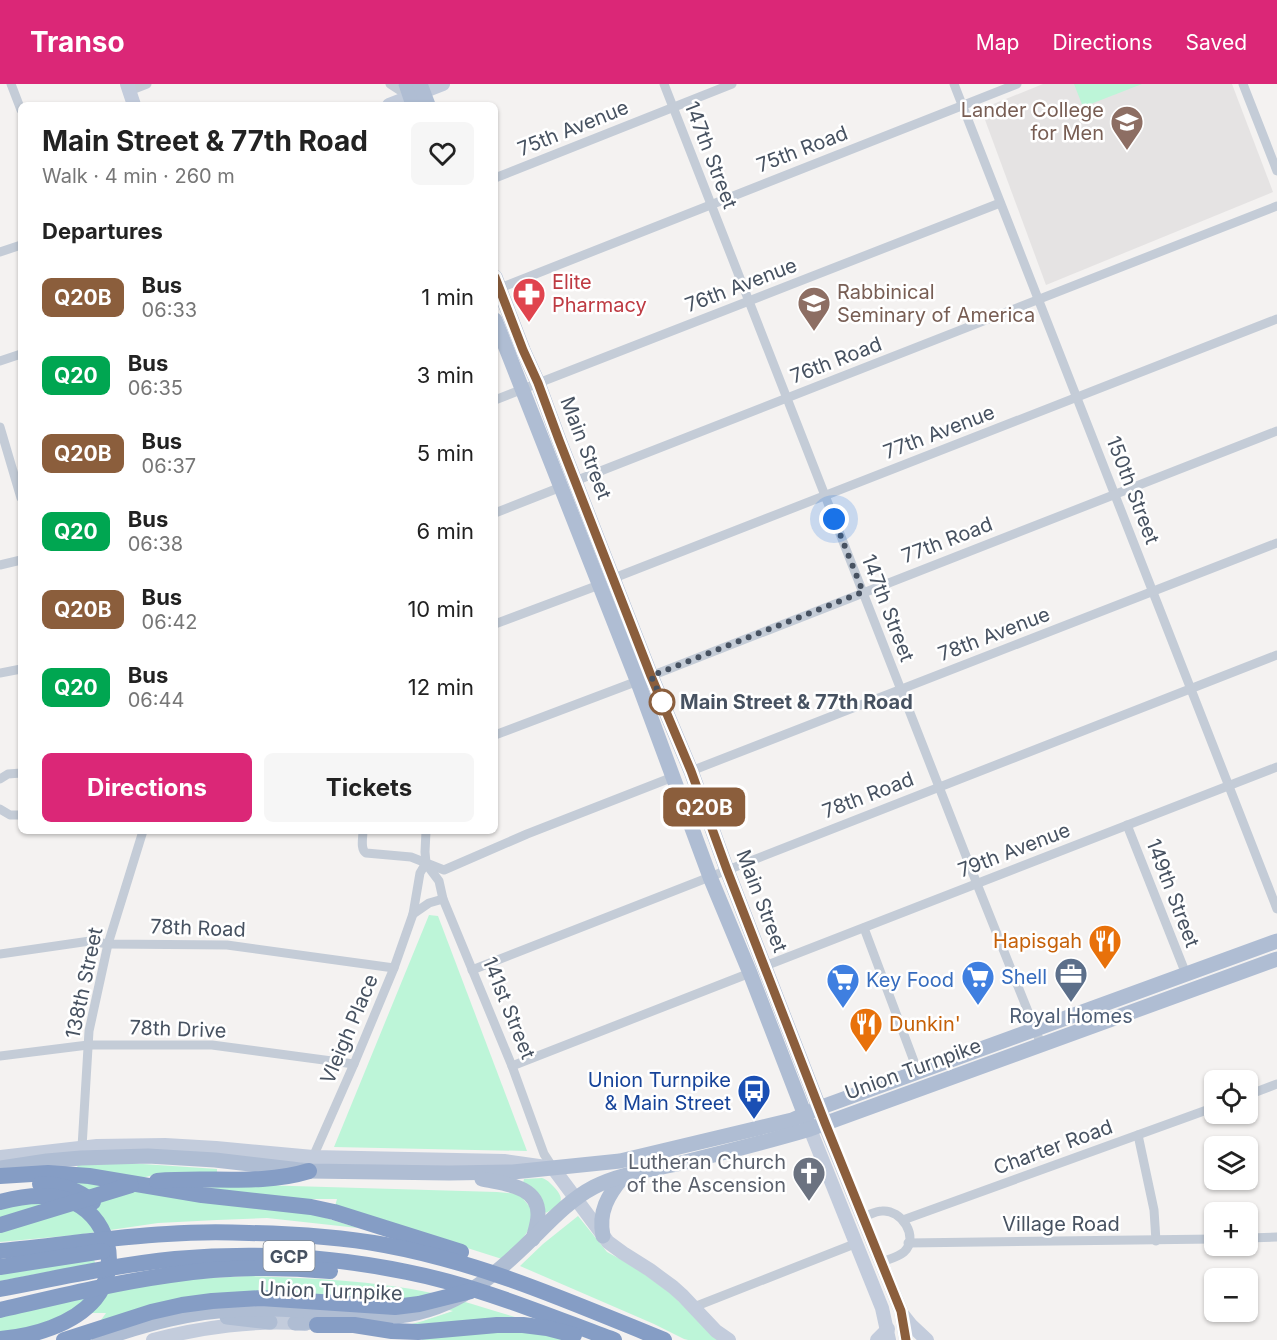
<!DOCTYPE html>
<html lang="en">
<head>
<meta charset="utf-8">
<style>
  :root { --surface:#fff; --page:#f6f6f6; --text:#222; --muted:#767676; --accent:#db2777 }
  body { margin:0; font-family:Inter,sans-serif; background:var(--page); color:var(--text); height:100vh; display:flex; flex-direction:column; font-size:22px; white-space:nowrap }
  * { box-sizing:border-box; margin:0 }
  p { font-size:20px; color:var(--muted) }
  .icon { flex:none; width:33px; height:33px; fill:none; stroke:currentColor; stroke-width:2; stroke-linecap:round; stroke-linejoin:round }
  .map { position:relative; flex:1; overflow:hidden }
  .drawer { position:absolute; left:18px; top:18px; width:480px; height:732px; display:flex; flex-direction:column; background:var(--surface); border-radius:9px; box-shadow:0 2px 4px #0004 }
  .drawer>* { flex:none }
  .badge { padding:0 12px; border-radius:9px; font-size:21px; line-height:39px }
  .fabs { position:absolute; left:1204px; top:986px; display:grid; gap:12px }
  .fabs a { display:grid; place-items:center; width:54px; height:54px; border-radius:9px; background:var(--surface); box-shadow:0 2px 4px #0004; font-size:30px }
  .you { position:absolute; width:30px; height:30px; margin:-15px; border:4px solid #fff; border-radius:50%; background:#1a73e8; box-shadow:0 0 0 9px #1a73e833 }
  .map>.badge { position:absolute; translate:-50% -50%; box-shadow:0 0 0 3px #fff }
  h2 { padding:0 24px; font-size:22px; line-height:54px }
  .round { display:grid; place-items:center; flex:none; width:63px; height:63px; border-radius:9px; background:var(--page) }
  .headline { display:flex; align-items:center; justify-content:space-between; height:102px; padding:0 24px }
  h1 { font-size:28px; font-weight:700; line-height:45px }
  .cta { display:flex; gap:12px; margin-top:auto; padding:12px 24px }
  .cta a { flex:1; height:69px; border-radius:9px; background:var(--accent); color:#fff; font-size:24px; font-weight:700; line-height:69px; text-align:center }
  .cta a+a { background:var(--page); color:var(--text) }
  ul { padding:0; list-style:none }
  li { display:flex; align-items:center; gap:18px; height:78px; padding:0 24px }
  li div { flex:1 }
  li b { display:block; font-size:22px }
  li em { font-style:normal }
  li .badge { min-width:66px; font-weight:700; text-align:center }
  header { display:flex; align-items:center; gap:36px; box-sizing:border-box; height:84px; padding:0 30px; background:var(--accent); color:#fff }
  header strong { font-size:28px }
  nav { display:flex; gap:33px; margin-inline-start:auto; font-size:21px }
  .map>svg:first-child { display:block }
  .education { fill:#e5e3e3 }
  .green { fill:#bdf5d8 }
  .lines { fill:none; stroke-linecap:round; stroke-linejoin:round }
  .street { stroke:#c4ccd7; stroke-width:9 }
  .secondary { stroke:#c3ccdc; stroke-width:14 }
  .primary { stroke:#afbdd3; stroke-width:15 }
  .highway { stroke:#859dc5; stroke-width:16 }
  .line-casing { stroke:#fff; stroke-width:14 }
  .line { stroke:#8b5e3c; stroke-width:9 }
  .walk { stroke:#475261; stroke-width:6; stroke-dasharray:0 10.8 }
  .stop-dot { fill:#fff; stroke:#8b5e3c; stroke-width:3 }
  .labels { text-anchor:middle; dominant-baseline:central; stroke-width:5; stroke-linejoin:round; paint-order:stroke }
  .shield { fill:#fff; stroke:#7e8690; stroke-width:1.5 }
  .shield-label { font-size:18px; font-weight:bold; fill:#475261 }
  .education-label { font-size:20px; fill:#785e54; stroke:#fff; text-anchor:end }
  .street-label { font-size:20px; fill:#475261; stroke:#fff }
  .health-label { font-size:20px; fill:#be3a42; stroke:#fff; text-anchor:start }
  .stop-label { font-size:20px; font-weight:bold; fill:#475261; stroke:#fff; text-anchor:start }
  .food-label { font-size:20px; fill:#c56008; stroke:#fff; text-anchor:end }
  .shop-label { font-size:20px; fill:#366cbe; stroke:#fff; text-anchor:start }
  .service-label { font-size:20px; fill:#4e5e75; stroke:#fff }
  .transit-label { font-size:20px; fill:#164399; stroke:#fff; text-anchor:end }
  .worship-label { font-size:20px; fill:#5b616d; stroke:#fff; text-anchor:end }
</style>
</head>
<body>
<header>
<strong>Transo</strong>
<nav><a>Map</a><a>Directions</a><a>Saved</a></nav>
</header>
<div class="map">
<svg width="1277" height="1256" viewBox="0 0 1277 1256">
  <rect width="100%" height="100%" fill="#f4f2f1"/>
  <polygon class="education" points="1043,0 1232,0 1273,108 1046,201 981,25"/>
  <g class="green">
    <polygon points="1074,0 1142,0 1083,23"/>
    <polygon points="429,831 438,832 527,1067 334,1063"/>
    <polygon points="128,1079 217,1085 217,1091 154,1091 100,1104 0,1135 0,1124 77,1084 78,1080"/>
    <path d="M542,1094C548,1096 550,1099 554,1103C567,1117 560,1121 546,1129L523,1099L524,1095Z"/>
    <path d="M258,1101L497,1108L520,1110C522,1114 526,1118 529,1122C541,1143 515,1162 502,1175L335,1122L337,1115H296L294,1124L358,1144L267,1134L217,1136L158,1139L76,1151L0,1158V1146L120,1108Z"/>
    <polygon points="578,1132 607,1168 633,1182 669,1208 719,1256 688,1256 684,1255 654,1240 520,1182 543,1160"/>
    <polygon points="94,1175 95,1179 0,1197 0,1190"/>
    <path d="M249,1192C310,1194 372,1196 432,1209C460,1216 488,1225 515,1233L408,1241L423,1237L453,1227L414,1218L101,1236L106,1229H65L53,1237L0,1250V1233L137,1201L193,1195Z"/>
    <polygon points="517,1246 573,1256 422,1256 422,1254"/>
  </g>
  <g class="lines">
    <g class="street">
      <polyline points="11,0 21,26"/>
      <polyline points="390,0 410,13"/>
      <polyline points="664,0 977,800 1041,960"/>
      <polyline points="954,0 1277,825"/>
      <polyline points="1243,0 1277,87"/>
      <polyline points="129,7 147,0"/>
      <polyline points="495,94 732,0"/>
      <polyline points="0,168 21,161"/>
      <polyline points="500,204 1017,0"/>
      <polyline points="0,277 21,270"/>
      <polyline points="495,316 1000,119"/>
      <polyline points="0,343 21,414"/>
      <polyline points="575,397 1277,122"/>
      <polyline points="495,429 561,403"/>
      <polyline points="0,481 21,476"/>
      <polyline points="614,494 1277,235"/>
      <polyline points="495,540 599,501"/>
      <polyline points="0,589 21,585"/>
      <polyline points="495,651 651,592 1277,347"/>
      <polyline points="691,687 1277,459"/>
      <polyline points="0,695 8,690 21,689"/>
      <polyline points="0,725 10,731 21,731"/>
      <polyline points="1127,741 1186,890"/>
      <path d="M363,747C363,754 360,765 366,769L411,773L444,786L527,750L673,693"/>
      <polyline points="427,781 439,797 443,815 512,982 544,1070 553,1084"/>
      <polyline points="413,830 429,819 443,815"/>
      <polyline points="864,844 918,988"/>
      <polyline points="0,870 90,857 108,860 227,861 394,884"/>
      <polyline points="765,882 1277,683"/>
      <polyline points="472,886 1277,571"/>
      <polyline points="0,972 88,961 212,961 354,980"/>
      <polyline points="512,982 750,889"/>
      <polyline points="1248,1011 1277,1000"/>
      <polyline points="1138,1051 1154,1126 1156,1157"/>
      <polyline points="82,1063 89,947 108,860 143,747"/>
      <polyline points="313,1073 354,980 394,884 413,830 420,789 426,779 425,768 426,747"/>
      <path d="M863,1133C869,1131 876,1127 882,1127C901,1125 920,1153 904,1168C898,1173 889,1175 882,1178"/>
      <polyline points="903,1136 1215,1023"/>
      <polyline points="1248,1154 1277,1153"/>
      <polyline points="908,1159 1215,1155"/>
      <polyline points="694,1223 857,1159"/>
    </g>
    <g class="secondary">
      <polyline points="127,0 134,21"/>
      <polyline points="389,21 443,0"/>
      <polyline points="824,1039 901,1227 906,1256"/>
      <polyline points="810,1045 882,1224 889,1256"/>
      <polyline points="0,1073 97,1062 165,1061 216,1064 313,1073 504,1077 553,1084 608,1158 623,1169 650,1186 673,1203 683,1212 716,1247 729,1256"/>
      <polyline points="903,1231 911,1241 927,1256"/>
      <path d="M153,1256C198,1244 258,1235 305,1240"/>
      <polyline points="877,1256 888,1245"/>
    </g>
    <g class="primary">
      <polyline points="406,0 413,21"/>
      <polyline points="420,0 428,21"/>
      <polyline points="495,193 523,266 538,299 559,356 651,592 691,687 727,786 822,1031"/>
      <polyline points="495,236 637,596 710,793 750,889 808,1039"/>
      <polyline points="0,1084 47,1077 81,1074 148,1072 215,1076 309,1087 449,1089 513,1088 620,1077 792,1036 819,1024 1277,857"/>
      <path d="M482,1095C503,1100 539,1101 538,1131C538,1139 535,1147 533,1155"/>
      <path d="M603,1152C598,1128 608,1111 623,1093"/>
      <polyline points="227,1233 270,1238"/>
      <polyline points="295,1239 328,1237"/>
      <path d="M99,1256C146,1240 192,1227 243,1225C295,1223 347,1231 399,1232C455,1226 496,1191 534,1153C552,1135 571,1115 594,1103C619,1090 650,1086 677,1080C722,1069 766,1058 810,1045L1277,875"/>
    </g>
    <g class="highway">
      <polyline points="0,1092 48,1089 89,1092 202,1111 311,1123 334,1128 461,1168"/>
      <path d="M157,1097C208,1092 260,1102 309,1087"/>
      <path d="M40,1100C60,1100 77,1105 93,1118"/>
      <path d="M0,1118C22,1112 46,1109 68,1116C108,1130 122,1182 95,1215C73,1241 33,1252 0,1255"/>
      <polyline points="0,1141 131,1101"/>
      <path d="M0,1167C56,1162 111,1153 167,1150C195,1148 222,1148 249,1149C295,1150 340,1153 385,1161C483,1179 573,1219 664,1256"/>
      <polyline points="0,1183 103,1167"/>
      <path d="M0,1205C58,1194 116,1181 175,1175C252,1168 331,1172 407,1188C478,1202 546,1231 614,1256"/>
      <path d="M0,1226C56,1213 113,1199 170,1191C223,1183 277,1182 330,1187"/>
      <polyline points="317,1241 354,1241 392,1247 418,1248 497,1241 523,1241 547,1244 574,1251"/>
      <polyline points="64,1256 151,1228 182,1221 212,1217 261,1214 395,1223 419,1220 471,1207"/>
    </g>
  </g>
  <g class="lines">
    <defs>
      <polyline id="line" points="495,193 523,266 538,299 559,356 651,592 691,687 727,786 825,1039 901,1227 906,1256"/>
    </defs>
    <use href="#line" class="line-casing"/>
    <use href="#line" class="line"/>
    <polyline class="walk" points="662,618 664,621 651,592 863,508 834,435"/>
  </g>
  <defs>
    <symbol id="university-pin" viewBox="-11 -11 22 30"><path d="M0 17L-7.5 6A9.5 9.5 0 1 1 7.5 6Z" fill="#8d6e63" stroke="#fff"/><path d="M0-5L7-2L0 1L-7-2ZM-4 1L0 2.5L4 1V4Q0 6-4 4Z" fill="#fff"/></symbol>
    <symbol id="pharmacy-pin" viewBox="-11 -11 22 30"><path d="M0 17L-7.5 6A9.5 9.5 0 1 1 7.5 6Z" fill="#e0444e" stroke="#fff"/><path d="M-2-6h4v4h4v4h-4v4h-4v-4h-4v-4h4Z" fill="#fff"/></symbol>
    <symbol id="restaurant-pin" viewBox="-11 -11 22 30"><path d="M0 17L-7.5 6A9.5 9.5 0 1 1 7.5 6Z" fill="#e8710a" stroke="#fff"/><path d="M-5-6h1v4h1v-4h1v4h1v-4h1v5L-1.5 .5V6h-2V.5L-5-1ZM5-6V6H3V1.5H1.5Q1.5-4 5-6Z" fill="#fff"/></symbol>
    <symbol id="office-pin" viewBox="-11 -11 22 30"><path d="M0 17L-7.5 6A9.5 9.5 0 1 1 7.5 6Z" fill="#5c6f8a" stroke="#fff"/><path d="M-6-3h4V-5.5h4V-3h4V5H-6ZM-1-4.5V-3h2v-1.5ZM-6 0V1H6V0Z" fill="#fff"/></symbol>
    <symbol id="supermarket-pin" viewBox="-11 -11 22 30"><path d="M0 17L-7.5 6A9.5 9.5 0 1 1 7.5 6Z" fill="#3f7fe0" stroke="#fff"/><path d="M-6-5.5h2.5l.6 2H6L4.5 2H-2.5L-4.4-4H-6ZM-1.5 3.2a1.3 1.3 0 1 0 .1 0ZM3 3.2a1.3 1.3 0 1 0 .1 0Z" fill="#fff"/></symbol>
    <symbol id="bus-pin" viewBox="-11 -11 22 30"><path d="M0 17L-7.5 6A9.5 9.5 0 1 1 7.5 6Z" fill="#1a4fb4" stroke="#fff"/><path d="M-5-6H5V4H4V6H2V4H-2V6H-4V4H-5ZM-3.5-4V0h7V-4ZM-3.5 1.2v1.5H-2V1.2ZM2 1.2v1.5H3.5V1.2Z" fill="#fff"/></symbol>
    <symbol id="church-pin" viewBox="-11 -11 22 30"><path d="M0 17L-7.5 6A9.5 9.5 0 1 1 7.5 6Z" fill="#6b7280" stroke="#fff"/><path d="M-1.2-6h2.4v3.5h3.3v2.4h-3.3V6h-2.4V-.1h-3.3v-2.4h3.3Z" fill="#fff"/></symbol>
  </defs>
  <g fill-rule="evenodd">
    <use href="#university-pin" x="1108" y="19" width="38" height="52"/>
    <use href="#pharmacy-pin" x="510" y="191" width="38" height="52"/>
    <use href="#university-pin" x="795" y="200" width="38" height="52"/>
    <use href="#restaurant-pin" x="1086" y="838" width="38" height="52"/>
    <use href="#office-pin" x="1052" y="871" width="38" height="52"/>
    <use href="#supermarket-pin" x="959" y="874" width="38" height="52"/>
    <use href="#supermarket-pin" x="824" y="877" width="38" height="52"/>
    <use href="#restaurant-pin" x="847" y="921" width="38" height="52"/>
    <use href="#bus-pin" x="735" y="988" width="38" height="52"/>
    <use href="#church-pin" x="790" y="1070" width="38" height="52"/>
  </g>
  <circle class="stop-dot" cx="662" cy="618" r="12"/>
  <g class="labels">
    <rect class="shield" x="263.5" y="1157" width="51" height="30" rx="4.5"/>
    <g class="shield-label">
      <text x="289" y="1172">GCP</text>
    </g>
    <g class="education-label">
      <text x="1104" y="26">Lander College<tspan x="1104" dy="23">for Men</tspan></text>
      <text x="837" y="208" text-anchor="start">Rabbinical<tspan x="837" dy="23">Seminary of America</tspan></text>
    </g>
    <g class="street-label">
      <text transform="translate(573 44) rotate(-22)">75th Avenue</text>
      <text transform="translate(802 65) rotate(-21)">75th Road</text>
      <text transform="translate(711 71) rotate(69)">147th Street</text>
      <text transform="translate(741 201) rotate(-21)">76th Avenue</text>
      <text transform="translate(836 276) rotate(-21)">76th Road</text>
      <text transform="translate(939 348) rotate(-21)">77th Avenue</text>
      <text transform="translate(586 364) rotate(69)">Main Street</text>
      <text transform="translate(1133 406) rotate(69)">150th Street</text>
      <text transform="translate(947 456) rotate(-21)">77th Road</text>
      <text transform="translate(888 524) rotate(69)">147th Street</text>
      <text transform="translate(994 550) rotate(-21)">78th Avenue</text>
      <text transform="translate(868 711) rotate(-21)">78th Road</text>
      <text transform="translate(1014 766) rotate(-21)">79th Avenue</text>
      <text transform="translate(1173 809) rotate(69)">149th Street</text>
      <text transform="translate(762 817) rotate(69)">Main Street</text>
      <text transform="translate(198 844) rotate(2)">78th Road</text>
      <text transform="translate(84 899) rotate(-78)">138th Street</text>
      <text transform="translate(509 924) rotate(68)">141st Street</text>
      <text transform="translate(178 945) rotate(2)">78th Drive</text>
      <text transform="translate(349 945) rotate(-67)">Vleigh Place</text>
      <text transform="translate(913 985) rotate(-20)">Union Turnpike</text>
      <text transform="translate(1053 1063) rotate(-20)">Charter Road</text>
      <text x="1061" y="1140">Village Road</text>
      <text transform="translate(331 1207) rotate(2)">Union Turnpike</text>
    </g>
    <g class="health-label">
      <text x="552" y="198">Elite<tspan x="552" dy="23">Pharmacy</tspan></text>
    </g>
    <g class="stop-label">
      <text x="680" y="618">Main Street &amp; 77th Road</text>
    </g>
    <g class="food-label">
      <text x="1082" y="857">Hapisgah</text>
      <text x="889" y="940" text-anchor="start">Dunkin'</text>
    </g>
    <g class="shop-label">
      <text x="1001" y="893">Shell</text>
      <text x="866" y="896">Key Food</text>
    </g>
    <g class="service-label">
      <text x="1071" y="932">Royal Homes</text>
    </g>
    <g class="transit-label">
      <text x="731" y="996">Union Turnpike<tspan x="731" dy="23">&amp; Main Street</tspan></text>
    </g>
    <g class="worship-label">
      <text x="786" y="1078">Lutheran Church<tspan x="786" dy="23">of the Ascension</tspan></text>
    </g>
  </g>
</svg>
<div class="fabs">
<a><svg class="icon" aria-label="locate" viewBox="0 0 24 24"><circle cx="12" cy="12" r="6"/><path d="M12 2v4M12 18v4M2 12h4M18 12h4"/></svg></a>
<a><svg class="icon" aria-label="layers" viewBox="0 0 24 24"><path d="M12 4l9 5-9 5-9-5zM3 14l9 5 9-5"/></svg></a>
<a>+</a>
<a>−</a>
</div>
<div class="you" style="left:834px;top:435px"></div>
<b class="badge" style="left:704px;top:723px;background:#8b5e3c;color:#fff">Q20B</b>
<section class="drawer">
<div class="headline"><div><h1>Main Street &amp; 77th Road</h1><p>Walk · 4 min · 260 m</p></div><a class="round"><svg class="icon" aria-label="heart" viewBox="0 0 24 24"><path d="M12 20l-8-8c-3-5 5-10 8-4 3-6 11-1 8 4z"/></svg></a></div>
<h2>Departures</h2>
<ul>
<li><span class="badge" style="background:#8b5e3c;color:#fff">Q20B</span><div><b>Bus</b><p>06:33</p></div><em>1 min</em></li>
<li><span class="badge" style="background:#00a651;color:#fff">Q20</span><div><b>Bus</b><p>06:35</p></div><em>3 min</em></li>
<li><span class="badge" style="background:#8b5e3c;color:#fff">Q20B</span><div><b>Bus</b><p>06:37</p></div><em>5 min</em></li>
<li><span class="badge" style="background:#00a651;color:#fff">Q20</span><div><b>Bus</b><p>06:38</p></div><em>6 min</em></li>
<li><span class="badge" style="background:#8b5e3c;color:#fff">Q20B</span><div><b>Bus</b><p>06:42</p></div><em>10 min</em></li>
<li><span class="badge" style="background:#00a651;color:#fff">Q20</span><div><b>Bus</b><p>06:44</p></div><em>12 min</em></li>
</ul>
<div class="cta"><a>Directions</a><a>Tickets</a></div>
</section>
</div>
</body>
</html>
